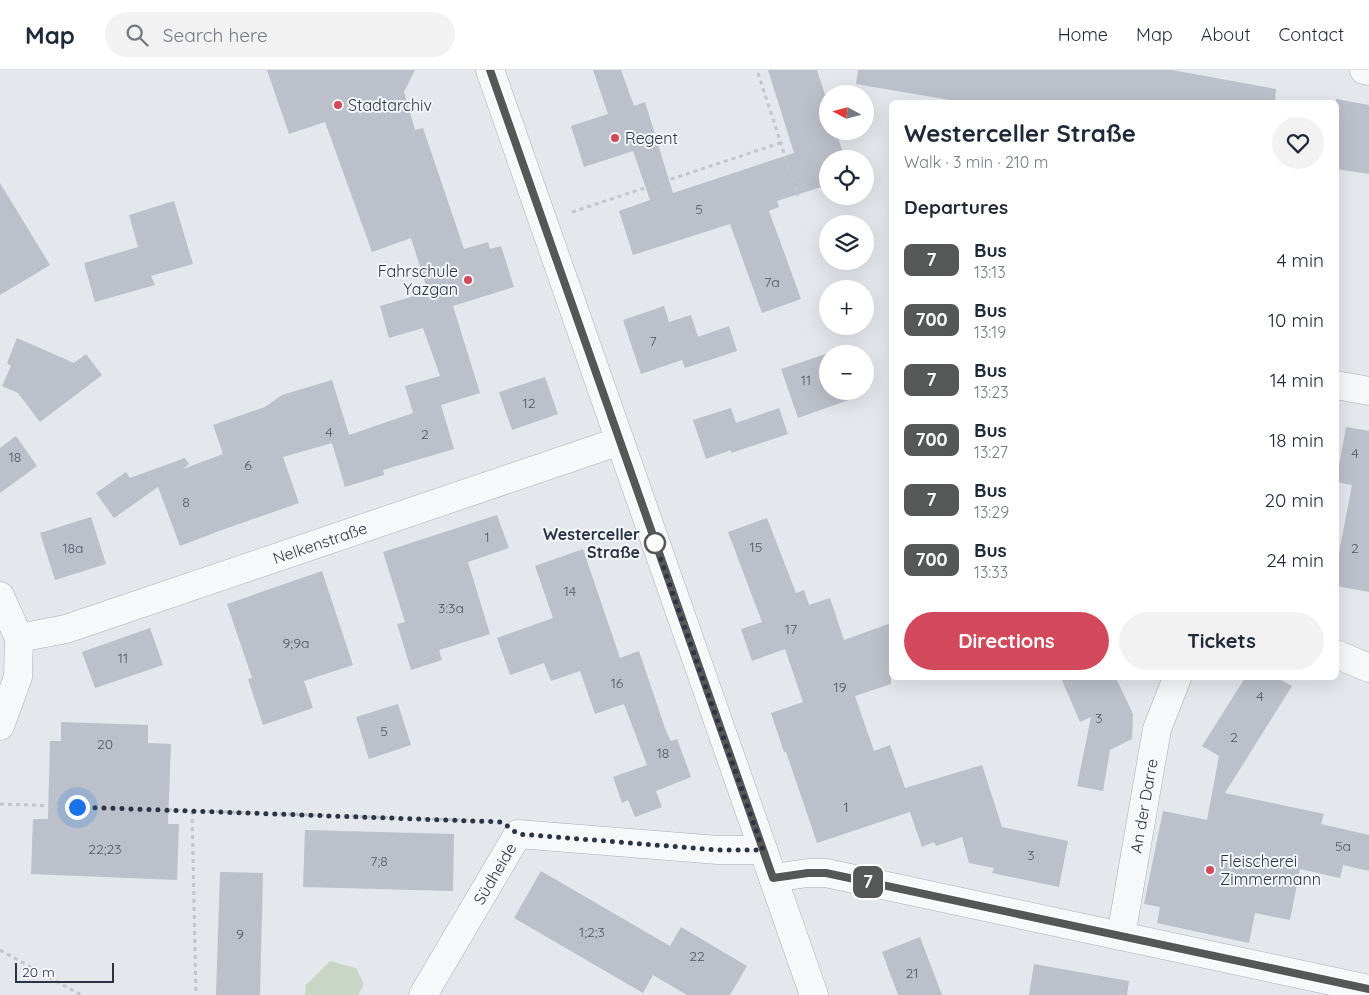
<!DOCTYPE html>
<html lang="en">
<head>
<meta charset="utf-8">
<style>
  :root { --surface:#fff; --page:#f2f2f3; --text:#1f2937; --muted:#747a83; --line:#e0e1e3; --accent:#d1495b }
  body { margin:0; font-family:Quicksand,sans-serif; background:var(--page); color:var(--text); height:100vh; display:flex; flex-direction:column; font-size:19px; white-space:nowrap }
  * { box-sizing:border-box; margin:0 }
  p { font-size:16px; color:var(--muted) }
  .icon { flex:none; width:28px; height:28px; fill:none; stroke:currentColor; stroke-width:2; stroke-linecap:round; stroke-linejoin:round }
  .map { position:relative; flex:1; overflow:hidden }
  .drawer { position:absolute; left:889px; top:30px; width:450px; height:580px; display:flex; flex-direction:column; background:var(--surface); border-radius:8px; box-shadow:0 5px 20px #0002 }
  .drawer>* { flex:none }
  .badge { padding:0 10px; border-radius:8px; font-size:18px; line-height:32px }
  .needle { width:32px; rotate:277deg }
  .buttons { position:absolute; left:819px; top:15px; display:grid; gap:10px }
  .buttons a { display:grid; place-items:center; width:55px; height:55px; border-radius:50%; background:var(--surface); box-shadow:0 5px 20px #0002; font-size:25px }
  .scale { position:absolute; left:15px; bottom:12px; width:99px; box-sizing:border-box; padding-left:5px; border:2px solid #2b3445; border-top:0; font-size:14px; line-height:18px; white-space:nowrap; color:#2b3445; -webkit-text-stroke:4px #f4f6f9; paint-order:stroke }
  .you { position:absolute; width:25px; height:25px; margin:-12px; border:4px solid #fff; border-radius:50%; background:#1a73e8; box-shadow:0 0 0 8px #1a73e833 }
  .map>.badge { position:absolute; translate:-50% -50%; box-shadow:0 0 0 2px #fff }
  h2 { padding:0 15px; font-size:19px; line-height:45px }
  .round { display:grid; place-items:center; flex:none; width:52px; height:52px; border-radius:26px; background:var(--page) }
  .overview { display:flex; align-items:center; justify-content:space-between; height:85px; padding:0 15px }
  h1 { font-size:24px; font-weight:700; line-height:38px }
  .primary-button { display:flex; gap:10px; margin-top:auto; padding:10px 15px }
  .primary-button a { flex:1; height:58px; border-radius:30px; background:var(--accent); color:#fff; font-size:20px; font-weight:700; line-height:58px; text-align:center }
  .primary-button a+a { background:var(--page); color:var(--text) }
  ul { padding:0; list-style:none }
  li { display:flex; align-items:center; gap:15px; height:60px; padding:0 15px }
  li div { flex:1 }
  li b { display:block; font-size:19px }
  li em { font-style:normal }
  li .badge { min-width:55px; font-weight:700; text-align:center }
  header { display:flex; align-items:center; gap:30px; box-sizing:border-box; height:70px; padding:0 25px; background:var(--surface); border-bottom:1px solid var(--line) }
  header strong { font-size:24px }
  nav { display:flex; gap:28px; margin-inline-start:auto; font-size:18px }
  .search { width:350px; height:45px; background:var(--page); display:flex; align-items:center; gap:12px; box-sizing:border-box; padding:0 18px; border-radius:28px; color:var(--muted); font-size:19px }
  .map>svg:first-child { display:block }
  .green { fill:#c9d6c5 }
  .building { fill:#bbc0ca }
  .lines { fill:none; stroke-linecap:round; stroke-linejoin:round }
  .minor-casing { stroke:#a9aeb7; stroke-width:29 }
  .tertiary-casing { stroke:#a9aeb7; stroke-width:29 }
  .path { stroke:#c2c5cb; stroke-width:3; stroke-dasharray:4 4; stroke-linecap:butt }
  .minor { stroke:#f7f8fa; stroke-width:28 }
  .tertiary { stroke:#f7f8fa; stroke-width:28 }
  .line-casing { stroke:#fff; stroke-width:11 }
  .line { stroke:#565757; stroke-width:8 }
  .walk { stroke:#2b3445; stroke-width:5; stroke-dasharray:0 9 }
  .poi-dot { fill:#d1495b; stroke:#f4f6f9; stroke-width:2 }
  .stop-dot { fill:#fff; stroke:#565757; stroke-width:2.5 }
  .labels { text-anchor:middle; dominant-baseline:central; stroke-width:4; stroke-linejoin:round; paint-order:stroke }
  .number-label { font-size:14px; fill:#4f5766 }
  .poi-label { font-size:16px; fill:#2b3445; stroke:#f4f6f9; text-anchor:start }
  .stop-label { font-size:16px; font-weight:bold; fill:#2b3445; stroke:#f4f6f9; text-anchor:end }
  .street-label { font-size:16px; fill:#2b3445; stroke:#f4f6f9 }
</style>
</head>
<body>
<header>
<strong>Map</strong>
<div class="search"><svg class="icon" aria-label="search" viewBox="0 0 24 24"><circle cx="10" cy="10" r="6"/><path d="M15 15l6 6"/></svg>Search here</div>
<nav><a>Home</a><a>Map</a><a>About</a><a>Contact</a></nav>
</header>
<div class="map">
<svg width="1369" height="925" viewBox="0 0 1369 925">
  <rect width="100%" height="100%" fill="#e4e7ec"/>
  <polygon class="green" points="330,891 356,898 364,914 358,925 305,925 306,915"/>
  <g class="building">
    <polygon points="267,0 415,0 404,22 415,60 423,58 464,179 488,172 490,179 501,176 514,217 453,236 480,323 441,335 454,379 383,400 384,405 345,417 332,373 283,387 299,433 219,461 180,476 158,417 114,448 96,423 126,402 130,408 185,388 189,394 183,399 223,384 213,355 265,337 282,325 332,310 349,365 413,343 405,316 440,306 423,258 389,268 380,236 428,222 411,168 372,182 325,52 289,64"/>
    <polygon points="593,0 621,0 634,36 645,32 673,123 794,83 768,0 817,0 828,34 828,61 836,61 845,89 828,89 828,115 777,131 779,137 769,141 801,229 762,243 730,154 633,185 619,141 650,130 633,81 584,97 571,56 608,44"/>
    <polygon points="858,0 1172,0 1276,19 1275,32 961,32 856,14"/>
    <polygon points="1336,29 1369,35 1369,104 1336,99"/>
    <polygon points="0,113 50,195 0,225"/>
    <polygon points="174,131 193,194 151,206 155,215 95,232 84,193 138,177 129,145"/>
    <polygon points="664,236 669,252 691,245 698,267 729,256 737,281 685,298 682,290 641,304 623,250"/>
    <polygon points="17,268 74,293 86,284 102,305 40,352 18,323 2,316 11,296 7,293"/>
    <polygon points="841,279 843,284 828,284 828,321 855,321 857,327 798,348 781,299"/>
    <polygon points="545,307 558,344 512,360 499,322"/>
    <polygon points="731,338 736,353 779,338 788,364 731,383 731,380 706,389 693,350"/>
    <polygon points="1346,357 1369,361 1369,522 1336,516 1336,498 1352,415 1336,412"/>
    <polygon points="16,366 37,396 0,423 0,378"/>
    <polygon points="497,445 509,478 468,492 490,564 439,580 442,590 411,600 397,554 405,552 383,482"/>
    <polygon points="91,447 106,494 55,510 40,463"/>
    <polygon points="767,448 796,523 804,520 809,535 830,528 844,570 891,553 891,614 855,626 874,681 890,675 905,718 982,695 1002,757 1068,771 1059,817 992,803 994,798 969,793 962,767 936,776 934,772 922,777 910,742 817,773 786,682 784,682 771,643 803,632 785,579 752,591 741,559 762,552 728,462"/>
    <polygon points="583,479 620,588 639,581 666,661 671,671 677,669 691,707 656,721 662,737 635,747 628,730 622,733 613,707 647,695 624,634 595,644 580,601 551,611 544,593 510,605 497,568 553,548 535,496"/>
    <polygon points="322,501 353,595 304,611 313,638 263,655 248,609 252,608 227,534"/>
    <polygon points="150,558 163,595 95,618 82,582"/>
    <polygon points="1061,608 1116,608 1133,644 1132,669 1110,680 1103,721 1077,716 1091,647 1080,652"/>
    <polygon points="1245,608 1278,608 1292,616 1225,723 1324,744 1321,754 1369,765 1369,801 1343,795 1340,808 1300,799 1290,850 1255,843 1249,873 1157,853 1160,837 1144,834 1163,741 1207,750 1219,686 1202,676"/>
    <polygon points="398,634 411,675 369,689 356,647"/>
    <polygon points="61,652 148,655 148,673 171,674 168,754 179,754 177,810 31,804 33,749 48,749 50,671 61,671"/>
    <polygon points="305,760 454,764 453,821 303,817"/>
    <polygon points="541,801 670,876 681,857 747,896 730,925 687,925 653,905 643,923 514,848"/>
    <polygon points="220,802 263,803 260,925 216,925"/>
    <polygon points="920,867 942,925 898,925 882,882"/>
    <polygon points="1034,894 1129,911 1127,925 1029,925"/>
  </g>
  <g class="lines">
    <defs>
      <g id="minor">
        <polyline points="1364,0 1369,1"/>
        <polyline points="1336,315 1369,321"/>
        <polyline points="0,526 19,568 18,607 0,656"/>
        <path id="s1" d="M19,568L66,559L620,371"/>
        <polyline points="1336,584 1369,598"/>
        <polyline points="773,808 808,803 826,803 1369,919"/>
        <path id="s2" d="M1121,866L1157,659L1177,608"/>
        <path id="s3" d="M423,925L518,764L718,780H763"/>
      </g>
      <polyline id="tertiary" points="490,0 814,925"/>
    </defs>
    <use href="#minor" class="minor-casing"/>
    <use href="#tertiary" class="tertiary-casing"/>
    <g class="path">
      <polyline points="758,3 798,126"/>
      <polyline points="572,142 780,73"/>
      <polyline points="0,734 489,751"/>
      <polyline points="192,741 196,925"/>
      <polyline points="0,880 81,925"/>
    </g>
    <use href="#minor" class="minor"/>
    <use href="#tertiary" class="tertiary"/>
  </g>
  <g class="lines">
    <defs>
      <polyline id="line" points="490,0 773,808 808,803 826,803 1369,919"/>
    </defs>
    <use href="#line" class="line-casing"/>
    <use href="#line" class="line"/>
    <polyline class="walk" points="77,737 502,752 518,764 718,780 763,780 655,473"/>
  </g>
  <g class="poi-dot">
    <circle cx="338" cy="35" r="5"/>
    <circle cx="615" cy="68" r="5"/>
    <circle cx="468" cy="210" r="5"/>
    <circle cx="1210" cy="800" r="5"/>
  </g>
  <circle class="stop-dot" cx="655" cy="473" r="10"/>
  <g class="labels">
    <g class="number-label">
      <text x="699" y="139">5</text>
      <text x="772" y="212">7a</text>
      <text x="653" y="271">7</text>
      <text x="806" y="310">11</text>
      <text x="529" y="333">12</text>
      <text x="329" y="362">4</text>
      <text x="425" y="364">2</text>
      <text x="1355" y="383">4</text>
      <text x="15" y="387">18</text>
      <text x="248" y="395">6</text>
      <text x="186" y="432">8</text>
      <text x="487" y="467">1</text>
      <text x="756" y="477">15</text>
      <text x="73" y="478">18a</text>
      <text x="1355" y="478">2</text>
      <text x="570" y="521">14</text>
      <text x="451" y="538">3:3a</text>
      <text x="791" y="559">17</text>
      <text x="296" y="573">9;9a</text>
      <text x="123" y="588">11</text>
      <text x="617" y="613">16</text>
      <text x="840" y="617">19</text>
      <text x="1260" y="626">4</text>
      <text x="1099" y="648">3</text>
      <text x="384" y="661">5</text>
      <text x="1234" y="667">2</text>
      <text x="105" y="674">20</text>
      <text x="663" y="683">18</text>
      <text x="846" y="737">1</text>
      <text x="1343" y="776">5a</text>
      <text x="105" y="779">22;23</text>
      <text x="1031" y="785">3</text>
      <text x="379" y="791">7;8</text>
      <text x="592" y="862">1;2;3</text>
      <text x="240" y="864">9</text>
      <text x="697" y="886">22</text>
      <text x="912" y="903">21</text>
    </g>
    <g class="poi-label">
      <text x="348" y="35">Stadtarchiv</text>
      <text x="625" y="68">Regent</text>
      <text x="458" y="201" text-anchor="end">Fahrschule<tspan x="458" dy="18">Yazgan</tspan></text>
      <text x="1220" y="791">Fleischerei<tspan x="1220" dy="18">Zimmermann</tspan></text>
    </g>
    <g class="stop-label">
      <text x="640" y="464">Westerceller<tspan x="640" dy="18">Straße</tspan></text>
    </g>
    <g class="street-label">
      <text stroke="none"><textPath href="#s1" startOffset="316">Nelkenstraße</textPath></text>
      <text stroke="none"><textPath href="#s2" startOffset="132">An der Darre</textPath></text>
      <text stroke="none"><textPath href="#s3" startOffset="141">Südheide</textPath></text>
    </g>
  </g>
</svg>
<div class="buttons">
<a><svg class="needle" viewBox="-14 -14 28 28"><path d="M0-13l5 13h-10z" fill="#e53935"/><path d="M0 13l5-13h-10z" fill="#747a83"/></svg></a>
<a><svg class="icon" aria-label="locate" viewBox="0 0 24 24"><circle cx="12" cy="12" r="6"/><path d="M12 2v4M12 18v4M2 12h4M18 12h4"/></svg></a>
<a><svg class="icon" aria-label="layers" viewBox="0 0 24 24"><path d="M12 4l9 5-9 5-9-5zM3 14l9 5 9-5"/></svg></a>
<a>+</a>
<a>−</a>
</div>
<div class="scale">20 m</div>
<div class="you" style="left:77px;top:737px"></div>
<b class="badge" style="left:868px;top:812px;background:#565757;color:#fff">7</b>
<section class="drawer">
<div class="overview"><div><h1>Westerceller Straße</h1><p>Walk · 3 min · 210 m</p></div><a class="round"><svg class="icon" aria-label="heart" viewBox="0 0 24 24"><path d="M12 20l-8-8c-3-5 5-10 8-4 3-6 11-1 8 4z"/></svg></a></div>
<h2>Departures</h2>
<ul>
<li><span class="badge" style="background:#565757;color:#fff">7</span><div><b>Bus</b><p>13:13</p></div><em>4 min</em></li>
<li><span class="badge" style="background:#565757;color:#fff">700</span><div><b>Bus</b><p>13:19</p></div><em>10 min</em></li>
<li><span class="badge" style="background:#565757;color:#fff">7</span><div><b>Bus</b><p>13:23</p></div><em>14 min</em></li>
<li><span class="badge" style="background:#565757;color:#fff">700</span><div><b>Bus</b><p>13:27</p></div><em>18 min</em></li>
<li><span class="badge" style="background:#565757;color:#fff">7</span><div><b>Bus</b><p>13:29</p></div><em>20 min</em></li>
<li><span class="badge" style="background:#565757;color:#fff">700</span><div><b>Bus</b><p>13:33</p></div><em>24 min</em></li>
</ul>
<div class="primary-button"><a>Directions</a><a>Tickets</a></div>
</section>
</div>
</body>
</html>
